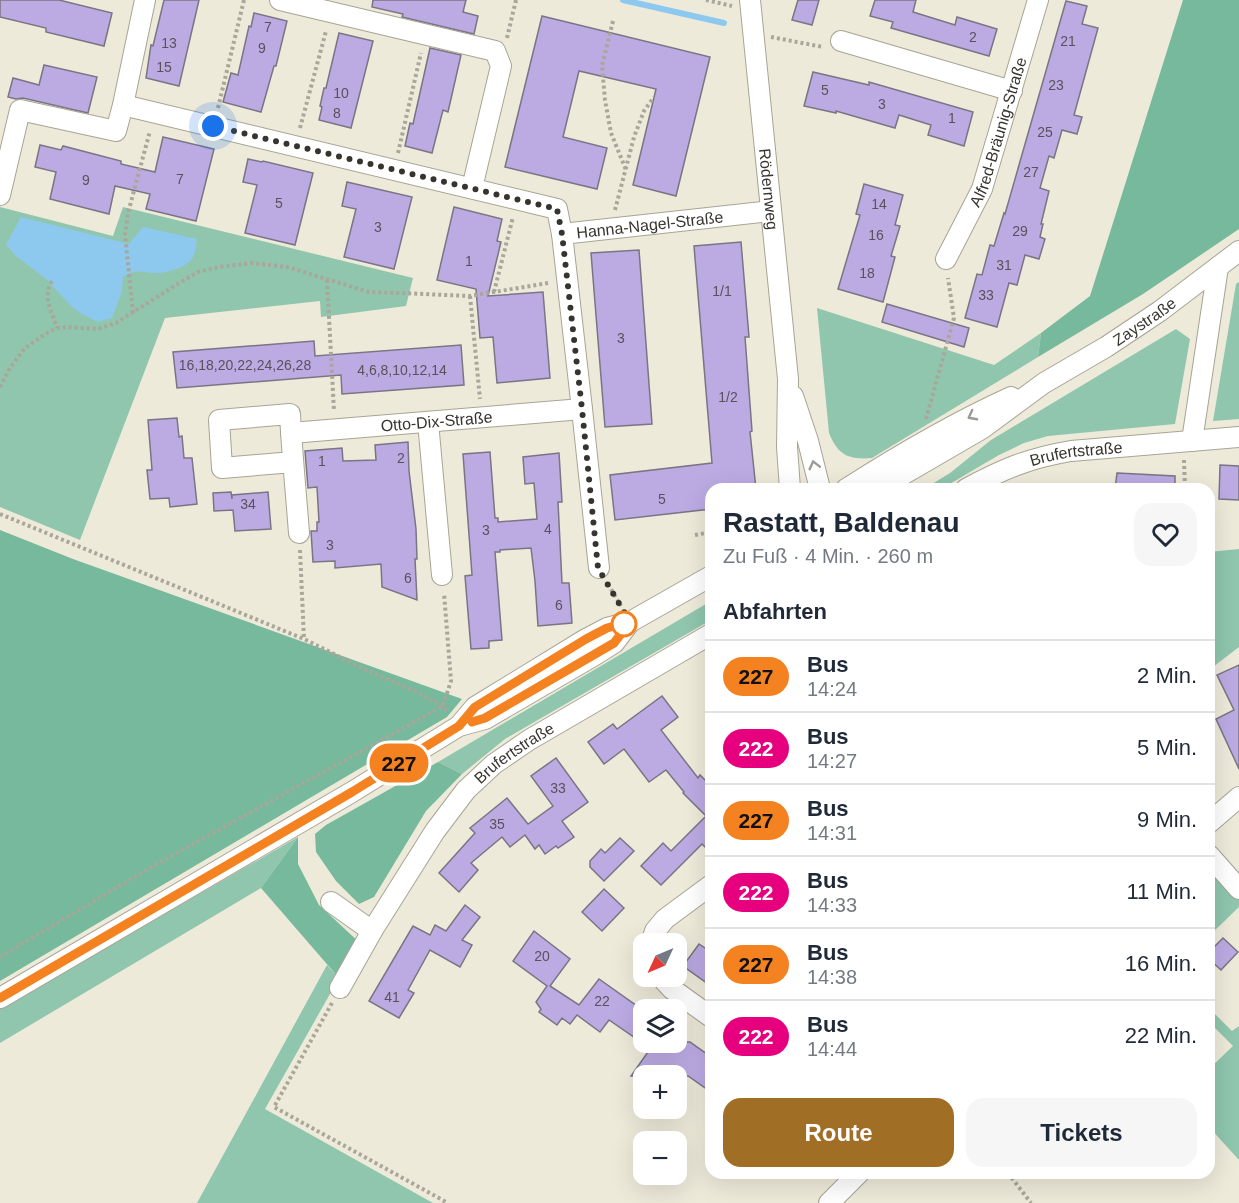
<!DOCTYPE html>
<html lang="de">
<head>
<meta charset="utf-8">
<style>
  :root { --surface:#fff; --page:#f6f6f7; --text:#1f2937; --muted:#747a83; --line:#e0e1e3; --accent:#a16e25 }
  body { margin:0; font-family:Helvetica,sans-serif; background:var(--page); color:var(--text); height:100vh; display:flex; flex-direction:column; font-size:22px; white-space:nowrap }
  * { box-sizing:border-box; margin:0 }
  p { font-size:20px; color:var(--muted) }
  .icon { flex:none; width:33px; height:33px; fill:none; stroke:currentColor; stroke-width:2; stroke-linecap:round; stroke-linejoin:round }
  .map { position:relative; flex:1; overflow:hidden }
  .side { position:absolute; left:705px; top:483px; width:510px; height:696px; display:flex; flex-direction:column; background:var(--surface); border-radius:18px; box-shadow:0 6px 24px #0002 }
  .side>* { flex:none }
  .badge { padding:0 12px; border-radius:20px; font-size:21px; line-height:39px }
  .needle { width:39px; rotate:226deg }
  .controls { position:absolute; left:633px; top:933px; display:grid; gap:12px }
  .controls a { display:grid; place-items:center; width:54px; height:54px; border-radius:12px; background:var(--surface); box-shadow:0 6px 24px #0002; font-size:30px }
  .you { position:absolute; width:30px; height:30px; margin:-15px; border:4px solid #fff; border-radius:50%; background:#1a73e8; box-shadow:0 0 0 9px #1a73e833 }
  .map>.badge { position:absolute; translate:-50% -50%; box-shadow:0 0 0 3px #fff }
  h2 { padding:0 18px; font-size:22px; line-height:54px }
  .round { display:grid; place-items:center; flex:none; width:63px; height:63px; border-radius:18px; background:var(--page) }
  .overview { display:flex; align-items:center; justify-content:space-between; height:102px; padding:0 18px }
  h1 { font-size:28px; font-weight:700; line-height:45px }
  .action { display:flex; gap:12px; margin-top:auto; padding:12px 18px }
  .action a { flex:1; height:69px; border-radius:18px; background:var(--accent); color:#fff; font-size:24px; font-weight:700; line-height:69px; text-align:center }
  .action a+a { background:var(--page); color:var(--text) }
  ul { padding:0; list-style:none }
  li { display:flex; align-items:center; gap:18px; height:72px; padding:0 18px; border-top:2px solid var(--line) }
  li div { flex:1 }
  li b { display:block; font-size:22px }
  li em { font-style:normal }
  li .badge { min-width:66px; font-weight:700; text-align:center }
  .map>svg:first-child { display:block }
  .green { fill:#8fc6ad }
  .forest { fill:#76b99c }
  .water { fill:#8dc9ee }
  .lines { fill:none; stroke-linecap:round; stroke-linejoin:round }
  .stream { stroke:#8dc9ee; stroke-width:6 }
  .building { fill:#bcabe3; stroke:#797584; stroke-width:1.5 }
  .minor-casing { stroke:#a8a495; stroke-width:22 }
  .path { stroke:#a9a69a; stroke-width:4; stroke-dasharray:3 3; stroke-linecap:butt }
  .minor { stroke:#fff; stroke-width:20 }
  .oneway { stroke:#9a9a96 }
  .line-casing { stroke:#fff; stroke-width:14 }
  .line { stroke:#f58220; stroke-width:9 }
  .walk { stroke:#36342e; stroke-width:6; stroke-dasharray:0 10.8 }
  .stop-dot { fill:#fff; stroke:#f58220; stroke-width:3 }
  .labels { text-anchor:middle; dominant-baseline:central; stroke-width:5; stroke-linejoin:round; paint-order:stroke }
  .number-label { font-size:14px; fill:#58525b }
  .street-label { font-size:16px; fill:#36342e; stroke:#eeeada }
</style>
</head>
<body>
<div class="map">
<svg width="1239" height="1203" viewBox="0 0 1239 1203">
  <rect width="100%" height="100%" fill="#eeeada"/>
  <g class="green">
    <polygon points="0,207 113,236 123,207 413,278 406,306 321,317 320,301 165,318 80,540 0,507"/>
    <polygon points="1239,282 1239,419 1213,421 1236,284"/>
    <path d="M817,308L994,365L1041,333L1038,357L872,458C848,460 838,455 829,433Z"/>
    <polygon points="1176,329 1190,339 1175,424 1048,436 1024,443 999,455 941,489 924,489 950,473 991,440"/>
    <polygon points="1239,549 1239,647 1209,670 1209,552"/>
    <polygon points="711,601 711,620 505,739 462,774 438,762"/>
    <polygon points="298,837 261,888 0,1043 0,1009"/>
    <polygon points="1213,870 1239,897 1239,907 1209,936 1209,874"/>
    <polygon points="327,965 339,978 265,1109 433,1203 197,1203"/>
    <polygon points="1209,999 1212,1011 1232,1031 1239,1026 1239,1160 1209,1127 1209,1069 1233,1046 1209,1022"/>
  </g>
  <g class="forest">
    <polygon points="1183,0 1239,0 1239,229 1143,294 1038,357 1041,333 1090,296"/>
    <polygon points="0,530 73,559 462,699 447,717 0,981"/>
    <polygon points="438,762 462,774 426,811 374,897 359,904 336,881 316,852 315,834 326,825"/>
    <polygon points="298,837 298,864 319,905 361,944 339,978 261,888"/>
  </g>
  <path class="water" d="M21,217L129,244L143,227L197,239C196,245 196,252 193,257C188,267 169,272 159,273C142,274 139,267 123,277L122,291L112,318L98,322L80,313L70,305L46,279L16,256L6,245Z"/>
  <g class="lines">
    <polyline class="stream" points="623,0 724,23"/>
  </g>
  <g class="building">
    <polygon points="0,0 59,0 112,13 104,46 46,32 46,28 0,17"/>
    <polygon points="164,0 199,0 179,86 146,78 151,45 153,46"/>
    <polygon points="373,0 466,0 463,12 478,16 474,34 402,17 403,14 372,7"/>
    <polygon points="798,0 819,0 812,25 792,20"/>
    <polygon points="875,0 916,0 913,12 955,25 957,17 997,29 989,56 891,28 893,22 870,16"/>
    <polygon points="1066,1 1087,6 1082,24 1098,28 1074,115 1082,117 1077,134 1062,130 1054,158 1049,156 1040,188 1049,191 1041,224 1043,224 1040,237 1045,239 1039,259 1025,255 1017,285 1009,283 997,327 965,318 977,274 982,275 990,245 994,246 1004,213 1005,214"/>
    <polygon points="254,13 287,21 276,66 274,66 261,112 223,102 231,73 238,75 249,26 251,27"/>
    <polygon points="542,16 710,57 676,196 633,185 656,89 579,71 563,137 607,148 597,189 505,167"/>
    <polygon points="339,33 373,41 351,128 319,120 322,107 320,106 324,88 326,88"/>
    <polygon points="430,48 461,55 448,112 443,110 432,153 405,146 410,123 413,124"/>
    <polygon points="44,65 97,77 88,113 23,98 16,99 8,97 13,78 39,85"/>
    <polygon points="813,72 869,85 869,82 973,112 964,146 928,135 931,125 899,115 895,128 836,111 836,113 804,106"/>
    <polygon points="163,137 214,149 196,221 146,209 150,194 115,186 109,214 50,199 56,172 35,167 40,145 61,150 63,146 121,161 121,164 155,172"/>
    <polygon points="248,159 262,162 263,161 313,173 295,245 245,233 257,185 243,182"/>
    <polygon points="347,182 412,197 394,269 344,257 356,209 342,206"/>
    <polygon points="864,184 903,195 895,225 900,226 891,256 895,257 883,302 838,289 860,215 856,214"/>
    <polygon points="454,207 502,219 497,241 501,242 488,296 543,292 550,378 497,383 493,337 480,338 476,289 437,280"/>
    <polygon points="741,242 749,337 745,337 752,431 750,432 756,489 711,489 711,509 615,520 610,475 712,463 694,246"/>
    <polygon points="639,250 652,424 605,427 591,253"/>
    <polygon points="887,304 969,328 964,347 882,322"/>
    <polygon points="314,341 315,356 461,345 464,385 342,394 341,375 177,388 173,352"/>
    <polygon points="177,418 179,437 182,436 184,458 192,458 197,504 170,507 169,498 150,499 147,470 152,470 148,420"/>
    <polygon points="408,442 409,471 416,529 417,559 415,559 417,600 382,587 381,564 335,568 335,561 313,562 311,531 317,531 317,522 319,522 317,487 308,488 305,451 342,448 343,461 376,460 375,445"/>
    <polygon points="490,452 495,518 498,518 498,522 537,519 534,483 525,484 523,457 559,453 562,502 558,502 562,583 569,583 572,623 538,626 535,581 531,548 500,550 500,552 495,552 502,640 489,641 489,648 471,649 465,576 472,575 463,454"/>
    <polygon points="1220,465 1239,466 1239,500 1219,499"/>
    <polygon points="1117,473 1175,476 1175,489 1115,489"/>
    <polygon points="231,492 232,499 232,495 268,492 271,529 235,531 233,510 214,511 213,493"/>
    <polygon points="1239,665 1239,769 1216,719 1234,710 1217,675"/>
    <polygon points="662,696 678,717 661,730 698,778 700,775 711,786 711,853 702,844 661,885 641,866 663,843 671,851 706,816 683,793 684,792 666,770 649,782 624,749 604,764 588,742 613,724 617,729"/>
    <polygon points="556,758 588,802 562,821 574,837 558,848 556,846 545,854 539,845 535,849 525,835 510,847 502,837 471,863 478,870 459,892 439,873 475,833 470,828 507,798 528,824 553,806 531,776"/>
    <polygon points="620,838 634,851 604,881 590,867 590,861 601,849 605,853"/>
    <polygon points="604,889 624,908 602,931 582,912"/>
    <polygon points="465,905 480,917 462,940 472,945 460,967 430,950 408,990 414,993 399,1018 369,1001 413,926 430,935 435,925 446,931"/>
    <polygon points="534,931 570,959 550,986 579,1005 599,979 644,1011 644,1044 609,1020 600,1032 577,1015 570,1024 562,1018 557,1025 539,1012 541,1009 536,1002 547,986 513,961"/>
    <polygon points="1223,938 1238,952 1221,970 1209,959 1209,952"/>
    <polygon points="699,944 711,952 711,986 683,966"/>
    <polygon points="655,1042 690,1042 711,1057 711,1092 688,1076 631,1076"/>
  </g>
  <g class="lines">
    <defs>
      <g id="minor">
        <polyline points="280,0 495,51 501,66 472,188"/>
        <path id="s1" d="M750,0L788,379L787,447L790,489"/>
        <polyline points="841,41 1012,91"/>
        <path id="s2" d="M123,105L557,209L562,234L771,211"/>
        <polyline points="0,195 20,110 116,131 123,105 145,0"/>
        <polyline points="562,234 582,409 599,568"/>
        <path id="s3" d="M946,259L982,189L1038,0"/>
        <polyline points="793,396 808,441 820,489"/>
        <polyline points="428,422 442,575"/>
        <path id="s4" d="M291,433L582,409"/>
        <polyline points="1192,441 1218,267"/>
        <path d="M293,462L222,468L219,420L290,414C292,454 296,493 299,533"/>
        <path d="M846,489C899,455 954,423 1011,397"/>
        <path id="s5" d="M878,489L983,428L1044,383L1106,347L1160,311L1239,251"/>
        <path id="s6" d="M966,489C1003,469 1029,458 1071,451L1239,437"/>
        <polyline points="459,726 475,707 586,639 607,628 630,622 711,576"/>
        <polyline points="1209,823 1239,797"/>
        <polyline points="1209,855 1239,889"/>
        <polyline points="331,902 372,931"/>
        <polyline points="651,944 655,931 665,919 711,885"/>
        <polyline points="660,976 672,989 711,1017"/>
        <path id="s7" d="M340,988L372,931L435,831L466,790L494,764L529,740L711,634"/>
        <polyline points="0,998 352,792 459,726 485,719 595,655 614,643 630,622"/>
        <polyline points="829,1203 859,1173"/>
      </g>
    </defs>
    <use href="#minor" class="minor-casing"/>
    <g class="path">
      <polyline points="706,0 732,6"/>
      <polyline points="613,21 602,66 605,100 611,133 626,170"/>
      <polyline points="771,37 823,47"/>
      <polyline points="507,38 516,0"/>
      <polyline points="218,108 244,0"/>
      <polyline points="300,128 326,31"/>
      <polyline points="398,153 421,53"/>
      <polyline points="615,210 634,137 644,111 654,97"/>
      <polyline points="327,280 334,411"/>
      <path d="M52,281C42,296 52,313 57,328"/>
      <polyline points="494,292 513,217"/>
      <polyline points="470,296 480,399"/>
      <polyline points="133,313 125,234 128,213 150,131"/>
      <polyline points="0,387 10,368 24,349 45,334 57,328 66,327 98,329 116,323 176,285 198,272 219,267 253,263 287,267 369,292 400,293 470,296 548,283"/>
      <polyline points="926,419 954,318 948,278"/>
      <polyline points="1184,460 1185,489"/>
      <polyline points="0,514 304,639 364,669 417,692 443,706 448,713"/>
      <polyline points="695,535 711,532"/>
      <polyline points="300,550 304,639"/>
      <polyline points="608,584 621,606"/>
      <polyline points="0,957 148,869 443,706 451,681 444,593"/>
      <polyline points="332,1003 274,1107 448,1203"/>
      <polyline points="1008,1173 1031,1203"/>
    </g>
    <use href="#minor" class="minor"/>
  </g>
  <defs><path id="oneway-chevron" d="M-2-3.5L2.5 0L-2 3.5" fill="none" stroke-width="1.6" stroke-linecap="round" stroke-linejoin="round" transform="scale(1.5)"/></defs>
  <g class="oneway">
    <use href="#oneway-chevron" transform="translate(972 416) rotate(152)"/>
    <use href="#oneway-chevron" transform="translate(814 465) rotate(-104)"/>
  </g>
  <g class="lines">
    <defs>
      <polyline id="line" points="0,998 352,792 459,726 475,707 586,639 607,628 630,622 614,643 485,718 472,722"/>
    </defs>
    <use href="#line" class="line-casing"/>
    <use href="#line" class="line"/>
    <polyline class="walk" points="213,126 557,209 562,234 582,409 598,568 630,622 618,625 624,624"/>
  </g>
  <circle class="stop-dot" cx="624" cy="624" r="12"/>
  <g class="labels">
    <g class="number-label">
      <text x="268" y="27">7</text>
      <text x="973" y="37">2</text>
      <text x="1068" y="41">21</text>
      <text x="169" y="43">13</text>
      <text x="262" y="48">9</text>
      <text x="164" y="67">15</text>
      <text x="1056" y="85">23</text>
      <text x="825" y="90">5</text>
      <text x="341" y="93">10</text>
      <text x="882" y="104">3</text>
      <text x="337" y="113">8</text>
      <text x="952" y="118">1</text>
      <text x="1045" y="132">25</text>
      <text x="1031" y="172">27</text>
      <text x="180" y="179">7</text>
      <text x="86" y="180">9</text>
      <text x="279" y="203">5</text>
      <text x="879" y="204">14</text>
      <text x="378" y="227">3</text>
      <text x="1020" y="231">29</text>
      <text x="876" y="235">16</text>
      <text x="469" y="261">1</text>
      <text x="1004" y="265">31</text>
      <text x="867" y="273">18</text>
      <text x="722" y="291">1/1</text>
      <text x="986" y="295">33</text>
      <text x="621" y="338">3</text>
      <text x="245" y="365">16,18,20,22,24,26,28</text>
      <text x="402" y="370">4,6,8,10,12,14</text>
      <text x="728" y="397">1/2</text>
      <text x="401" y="458">2</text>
      <text x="322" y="461">1</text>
      <text x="662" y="499">5</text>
      <text x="248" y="504">34</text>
      <text x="548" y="529">4</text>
      <text x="486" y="530">3</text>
      <text x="330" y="545">3</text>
      <text x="408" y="578">6</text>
      <text x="559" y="605">6</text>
      <text x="558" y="788">33</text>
      <text x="497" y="824">35</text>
      <text x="542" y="956">20</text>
      <text x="392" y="997">41</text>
      <text x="602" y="1001">22</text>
    </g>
    <g class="street-label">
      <text stroke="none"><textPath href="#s3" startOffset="138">Alfred-Bräunig-Straße</textPath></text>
      <text stroke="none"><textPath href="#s1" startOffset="190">Rödernweg</textPath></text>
      <text stroke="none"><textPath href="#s2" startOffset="560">Hanna-Nagel-Straße</textPath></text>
      <text stroke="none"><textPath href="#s5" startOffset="315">Zaystraße</textPath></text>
      <text stroke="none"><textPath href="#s4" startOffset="146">Otto-Dix-Straße</textPath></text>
      <text stroke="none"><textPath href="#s6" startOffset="117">Brufertstraße</textPath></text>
      <text stroke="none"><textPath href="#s7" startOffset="296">Brufertstraße</textPath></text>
    </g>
  </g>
</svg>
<div class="controls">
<a><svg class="needle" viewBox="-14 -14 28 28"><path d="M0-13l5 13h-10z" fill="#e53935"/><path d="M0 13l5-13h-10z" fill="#747a83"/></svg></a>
<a><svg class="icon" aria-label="layers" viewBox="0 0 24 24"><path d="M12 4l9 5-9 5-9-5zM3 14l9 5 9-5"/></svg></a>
<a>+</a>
<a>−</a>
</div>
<div class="you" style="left:213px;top:126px"></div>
<b class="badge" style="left:399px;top:763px;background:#f58220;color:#111">227</b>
<section class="side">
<div class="overview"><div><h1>Rastatt, Baldenau</h1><p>Zu Fuß · 4 Min. · 260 m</p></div><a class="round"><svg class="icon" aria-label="heart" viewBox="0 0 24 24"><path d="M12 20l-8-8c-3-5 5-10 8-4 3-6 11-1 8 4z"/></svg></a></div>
<h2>Abfahrten</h2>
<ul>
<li><span class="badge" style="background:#f58220;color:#111">227</span><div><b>Bus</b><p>14:24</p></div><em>2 Min.</em></li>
<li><span class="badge" style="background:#e6007e;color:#fff">222</span><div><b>Bus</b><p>14:27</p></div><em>5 Min.</em></li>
<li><span class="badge" style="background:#f58220;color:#111">227</span><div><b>Bus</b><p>14:31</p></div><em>9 Min.</em></li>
<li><span class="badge" style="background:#e6007e;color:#fff">222</span><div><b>Bus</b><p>14:33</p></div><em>11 Min.</em></li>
<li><span class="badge" style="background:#f58220;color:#111">227</span><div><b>Bus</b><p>14:38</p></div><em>16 Min.</em></li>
<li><span class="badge" style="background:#e6007e;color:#fff">222</span><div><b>Bus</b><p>14:44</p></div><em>22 Min.</em></li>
</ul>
<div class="action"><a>Route</a><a>Tickets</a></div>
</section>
</div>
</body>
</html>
